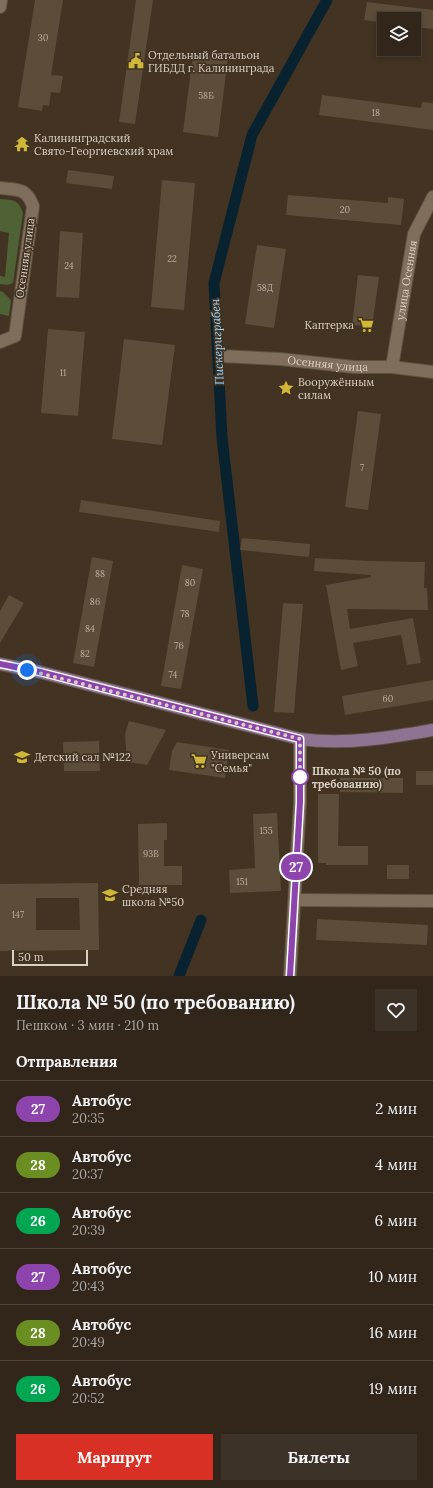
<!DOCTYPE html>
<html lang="ru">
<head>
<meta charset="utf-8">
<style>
  :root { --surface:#32261a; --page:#3d3227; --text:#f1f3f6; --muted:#a8a5a2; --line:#4d4339; --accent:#d93025 }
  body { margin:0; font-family:Lora,serif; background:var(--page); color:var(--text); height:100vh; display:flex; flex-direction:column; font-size:15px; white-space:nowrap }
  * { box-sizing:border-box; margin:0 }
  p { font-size:13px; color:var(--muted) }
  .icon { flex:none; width:22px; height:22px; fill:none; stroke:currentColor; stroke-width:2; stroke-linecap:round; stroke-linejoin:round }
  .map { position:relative; height:976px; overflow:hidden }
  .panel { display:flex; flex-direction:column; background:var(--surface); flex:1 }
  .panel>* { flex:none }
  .badge { padding:0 8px; border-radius:13px; font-size:14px; line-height:26px }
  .buttons { position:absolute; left:377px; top:12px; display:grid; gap:8px }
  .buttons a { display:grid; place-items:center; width:44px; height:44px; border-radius:0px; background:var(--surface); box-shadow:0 2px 6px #0003,0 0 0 1px var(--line); font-size:20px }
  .scale { position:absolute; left:12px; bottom:10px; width:76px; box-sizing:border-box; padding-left:4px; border:2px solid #d9d0c5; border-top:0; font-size:11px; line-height:14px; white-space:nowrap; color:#d9d0c5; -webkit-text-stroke:3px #423322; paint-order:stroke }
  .you { position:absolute; width:20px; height:20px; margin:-10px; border:3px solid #fff; border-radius:50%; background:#1a73e8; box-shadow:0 0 0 6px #1a73e833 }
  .map>.badge { position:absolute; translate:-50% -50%; box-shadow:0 0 0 2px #fff }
  h2 { padding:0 16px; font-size:15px; line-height:36px }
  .round { display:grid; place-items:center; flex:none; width:42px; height:42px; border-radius:0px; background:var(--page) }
  .summary { display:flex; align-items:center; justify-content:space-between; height:68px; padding:0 16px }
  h1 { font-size:19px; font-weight:700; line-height:30px }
  .primary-button { display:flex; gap:8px; margin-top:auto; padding:8px 16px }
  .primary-button a { flex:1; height:46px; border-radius:0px; background:var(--accent); color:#fff; font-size:16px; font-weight:700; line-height:46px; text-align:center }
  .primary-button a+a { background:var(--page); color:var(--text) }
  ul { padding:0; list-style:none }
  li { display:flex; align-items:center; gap:12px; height:56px; padding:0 16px; border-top:1px solid var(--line) }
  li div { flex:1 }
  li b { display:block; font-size:15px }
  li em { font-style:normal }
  li .badge { min-width:44px; font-weight:700; text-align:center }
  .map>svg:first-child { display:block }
  .green { fill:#4e6236 }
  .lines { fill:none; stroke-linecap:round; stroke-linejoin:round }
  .canal { stroke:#092230; stroke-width:11 }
  .building { fill:#5c4c3a; fill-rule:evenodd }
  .minor-casing { stroke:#5d5142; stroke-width:14 }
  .major-casing { stroke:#5d5142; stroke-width:14 }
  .minor { stroke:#7f6e5b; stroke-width:12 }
  .major { stroke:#8f7393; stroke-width:12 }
  .line-casing { stroke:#fff; stroke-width:9 }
  .line { stroke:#8e44ad; stroke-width:6 }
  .walk { stroke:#d9d0c5; stroke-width:4; stroke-dasharray:0 7.2 }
  .stop-dot { fill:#fff; stroke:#8e44ad; stroke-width:2 }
  .labels { text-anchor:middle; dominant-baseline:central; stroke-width:3.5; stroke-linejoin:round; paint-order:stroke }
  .number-label { font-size:9px; fill:#baafa2 }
  .poi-label { font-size:11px; fill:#d9d0c5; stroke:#423322; text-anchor:start }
  .street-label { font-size:11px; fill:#d9d0c5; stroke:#423322 }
  .stop-label { font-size:11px; font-weight:bold; fill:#d9d0c5; stroke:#423322; text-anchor:start }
  .water-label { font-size:12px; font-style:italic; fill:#9cd6fc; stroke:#423322 }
</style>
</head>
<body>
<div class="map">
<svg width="433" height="976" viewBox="0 0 433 976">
  <rect width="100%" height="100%" fill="#423322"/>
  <g class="green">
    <path d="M0,199C13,200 18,199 23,213L13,283L8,285L0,284V276L5,277L9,233L0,231Z"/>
    <polygon points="0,291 3,292 11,300 9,316 0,314"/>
  </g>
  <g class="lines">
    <g class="canal">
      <polyline points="253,706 222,438 214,283 252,135 327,0"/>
      <polyline points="179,976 201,920"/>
    </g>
  </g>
  <g class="building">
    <polygon points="35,0 63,0 51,75 63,76 60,93 51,92 49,106 43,105 42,111 18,107"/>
    <polygon points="136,0 153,0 135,124 119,122"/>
    <polygon points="367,2 433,10 433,29 414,27 414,19 384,19 384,23 364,20"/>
    <polygon points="193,54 228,58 218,137 183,132"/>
    <polygon points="322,95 421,108 422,102 433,103 433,130 319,115"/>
    <polygon points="68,170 114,176 112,189 66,183"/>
    <polygon points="162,180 195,183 184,310 151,307"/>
    <polygon points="288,195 388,203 388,197 404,199 401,225 286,215"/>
    <polygon points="60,231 83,233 79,298 56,297"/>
    <polygon points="257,245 286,249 274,328 245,324"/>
    <polygon points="358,275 379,277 372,327 352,325"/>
    <polygon points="48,329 85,332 78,416 41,413"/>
    <polygon points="124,339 175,345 162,445 112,439"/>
    <polygon points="358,411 381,414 368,510 345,507"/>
    <polygon points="81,500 220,521 219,532 79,512"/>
    <polygon points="242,538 310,544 309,557 240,550"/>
    <polygon points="92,557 113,561 94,667 73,663"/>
    <polygon points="315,558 370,561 425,562 424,588 427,588 428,610 347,609 350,629 413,618 421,663 407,665 401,635 353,643 358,666 341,670 326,585 371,577 371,575 314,571"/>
    <polygon points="182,565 203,569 181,689 161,686"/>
    <polygon points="9,595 24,603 0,643 0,611"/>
    <polygon points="283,603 303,604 294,713 274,712"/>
    <polygon points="433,680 433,700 345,715 342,696"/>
    <polygon points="129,721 166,730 147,765 127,762 125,734"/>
    <polygon points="99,741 100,771 64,771 63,742"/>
    <polygon points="177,742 229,750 225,778 169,770 172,751"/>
    <rect x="416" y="771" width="17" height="14"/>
    <polygon points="340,778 403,778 403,793 340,792"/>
    <polygon points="318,794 339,794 338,846 368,846 368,865 326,865 326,863 318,863"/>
    <polygon points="277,813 281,891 230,893 229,870 255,868 253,814"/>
    <polygon points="167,823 167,840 164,840 164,866 182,866 182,885 139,885 138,824"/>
    <rect x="387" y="865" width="22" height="14"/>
    <path d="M98,883L99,950L0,951V884ZM36,898H79L80,930H36Z"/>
    <polygon points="317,919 428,925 427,945 316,940"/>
  </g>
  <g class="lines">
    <defs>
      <g id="minor">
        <polyline points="0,7 1,0"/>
        <path d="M0,188C17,190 26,187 33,206L15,336L0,342"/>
        <path id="s1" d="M222,356L280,359L354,367H392L433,372"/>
        <path id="s2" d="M392,367L414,234L433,197"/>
        <polyline points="295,900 433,901"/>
        <polyline points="290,976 300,802 300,739"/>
      </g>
      <path id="major" d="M0,664L40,672L300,739C344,745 389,738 433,730"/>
    </defs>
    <use href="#minor" class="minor-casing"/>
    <use href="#major" class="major-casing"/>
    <use href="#minor" class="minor"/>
    <use href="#major" class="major"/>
  </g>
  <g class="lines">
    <defs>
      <polyline id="line" points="0,664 40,672 300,739 300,802 290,976"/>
    </defs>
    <use href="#line" class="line-casing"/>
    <use href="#line" class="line"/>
    <polyline class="walk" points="27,670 300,739 300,777"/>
  </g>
  <defs>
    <symbol id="civic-bare" viewBox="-9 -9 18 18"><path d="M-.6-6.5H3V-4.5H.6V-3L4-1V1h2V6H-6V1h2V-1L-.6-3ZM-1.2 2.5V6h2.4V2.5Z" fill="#cfb837" stroke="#423322" stroke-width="2.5" paint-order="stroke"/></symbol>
    <symbol id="temple-bare" viewBox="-9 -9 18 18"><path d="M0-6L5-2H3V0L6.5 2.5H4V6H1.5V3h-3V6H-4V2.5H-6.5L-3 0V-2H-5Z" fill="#cfb837" stroke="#423322" stroke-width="2.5" paint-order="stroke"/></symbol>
    <symbol id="supermarket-bare" viewBox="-9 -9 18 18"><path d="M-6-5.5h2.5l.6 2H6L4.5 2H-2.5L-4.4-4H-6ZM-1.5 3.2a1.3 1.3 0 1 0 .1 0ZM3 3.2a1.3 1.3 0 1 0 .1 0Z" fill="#cfb837" stroke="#423322" stroke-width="2.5" paint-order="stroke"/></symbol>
    <symbol id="sight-bare" viewBox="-9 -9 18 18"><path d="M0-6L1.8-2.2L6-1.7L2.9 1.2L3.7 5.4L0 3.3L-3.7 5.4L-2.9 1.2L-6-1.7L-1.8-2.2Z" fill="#cfb837" stroke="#423322" stroke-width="2.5" paint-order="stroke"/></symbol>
    <symbol id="school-bare" viewBox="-9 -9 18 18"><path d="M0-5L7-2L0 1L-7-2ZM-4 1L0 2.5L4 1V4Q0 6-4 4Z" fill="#cfb837" stroke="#423322" stroke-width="2.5" paint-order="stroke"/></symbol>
  </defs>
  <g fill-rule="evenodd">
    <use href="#civic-bare" x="125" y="50" width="22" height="22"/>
    <use href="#temple-bare" x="11" y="133" width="22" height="22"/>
    <use href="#supermarket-bare" x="355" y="314" width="22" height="22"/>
    <use href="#sight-bare" x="275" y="377" width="22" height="22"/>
    <use href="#school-bare" x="11" y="746" width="22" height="22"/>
    <use href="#supermarket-bare" x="188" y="750" width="22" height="22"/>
    <use href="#school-bare" x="99" y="884" width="22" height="22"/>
  </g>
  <circle class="stop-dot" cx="300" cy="777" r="8"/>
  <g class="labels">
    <g class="number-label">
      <text x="43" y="37">30</text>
      <text x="206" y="95">58Б</text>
      <text x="376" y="112">18</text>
      <text x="345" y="209">20</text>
      <text x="172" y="258">22</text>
      <text x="69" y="265">24</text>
      <text x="265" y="287">58Д</text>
      <text x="63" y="372">11</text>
      <text x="362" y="467">7</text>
      <text x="100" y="573">88</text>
      <text x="190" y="582">80</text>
      <text x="95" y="601">86</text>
      <text x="185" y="613">78</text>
      <text x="90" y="628">84</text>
      <text x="179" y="645">76</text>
      <text x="85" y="653">82</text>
      <text x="173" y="674">74</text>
      <text x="388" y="698">60</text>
      <text x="266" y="830">155</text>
      <text x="151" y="853">93В</text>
      <text x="242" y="881">151</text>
      <text x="18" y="914">147</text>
    </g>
    <g class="poi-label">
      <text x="148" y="55">Отдельный батальон<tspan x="148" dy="13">ГИБДД г. Калининграда</tspan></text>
      <text x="34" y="138">Калининградский<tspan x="34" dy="13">Свято-Георгиевский храм</tspan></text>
      <text x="354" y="325" text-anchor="end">Каптерка</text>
      <text x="298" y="382">Вооружённым<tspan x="298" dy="13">силам</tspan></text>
      <text x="211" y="755">Универсам<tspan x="211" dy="13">"Семья"</tspan></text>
      <text x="34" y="757">Детский сал №122</text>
      <text x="122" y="889">Средняя<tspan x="122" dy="13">школа №50</tspan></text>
    </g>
    <g class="street-label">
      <text transform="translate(25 258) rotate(-82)">Осенняя улица</text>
      <text stroke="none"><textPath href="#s2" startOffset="88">улица Осенняя</textPath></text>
      <text stroke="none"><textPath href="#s1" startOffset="106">Осенняя улица</textPath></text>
    </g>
    <g class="stop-label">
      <text x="312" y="771">Школа № 50 (по<tspan x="312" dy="13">требованию)</tspan></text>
    </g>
    <g class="water-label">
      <text transform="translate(217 342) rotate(-93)">Пискериграбен</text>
    </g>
  </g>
</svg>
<div class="buttons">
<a><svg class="icon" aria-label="layers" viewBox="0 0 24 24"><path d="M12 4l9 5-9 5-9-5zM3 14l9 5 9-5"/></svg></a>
</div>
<div class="scale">50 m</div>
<div class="you" style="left:27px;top:670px"></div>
<b class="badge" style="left:296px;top:867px;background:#8e44ad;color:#fff">27</b>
</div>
<section class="panel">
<div class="summary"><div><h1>Школа № 50 (по требованию)</h1><p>Пешком · 3 мин · 210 m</p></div><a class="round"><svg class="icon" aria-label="heart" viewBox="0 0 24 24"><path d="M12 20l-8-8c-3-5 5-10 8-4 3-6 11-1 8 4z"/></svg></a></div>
<h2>Отправления</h2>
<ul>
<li><span class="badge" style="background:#8e44ad;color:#fff">27</span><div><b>Автобус</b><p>20:35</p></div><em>2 мин</em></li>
<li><span class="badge" style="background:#6b8e23;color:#fff">28</span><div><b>Автобус</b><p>20:37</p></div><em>4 мин</em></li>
<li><span class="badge" style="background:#00a651;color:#fff">26</span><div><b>Автобус</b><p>20:39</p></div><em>6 мин</em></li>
<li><span class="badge" style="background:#8e44ad;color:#fff">27</span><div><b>Автобус</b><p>20:43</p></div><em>10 мин</em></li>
<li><span class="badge" style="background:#6b8e23;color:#fff">28</span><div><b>Автобус</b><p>20:49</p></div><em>16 мин</em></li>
<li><span class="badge" style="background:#00a651;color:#fff">26</span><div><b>Автобус</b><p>20:52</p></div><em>19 мин</em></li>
</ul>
<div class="primary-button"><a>Маршрут</a><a>Билеты</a></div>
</section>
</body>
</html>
